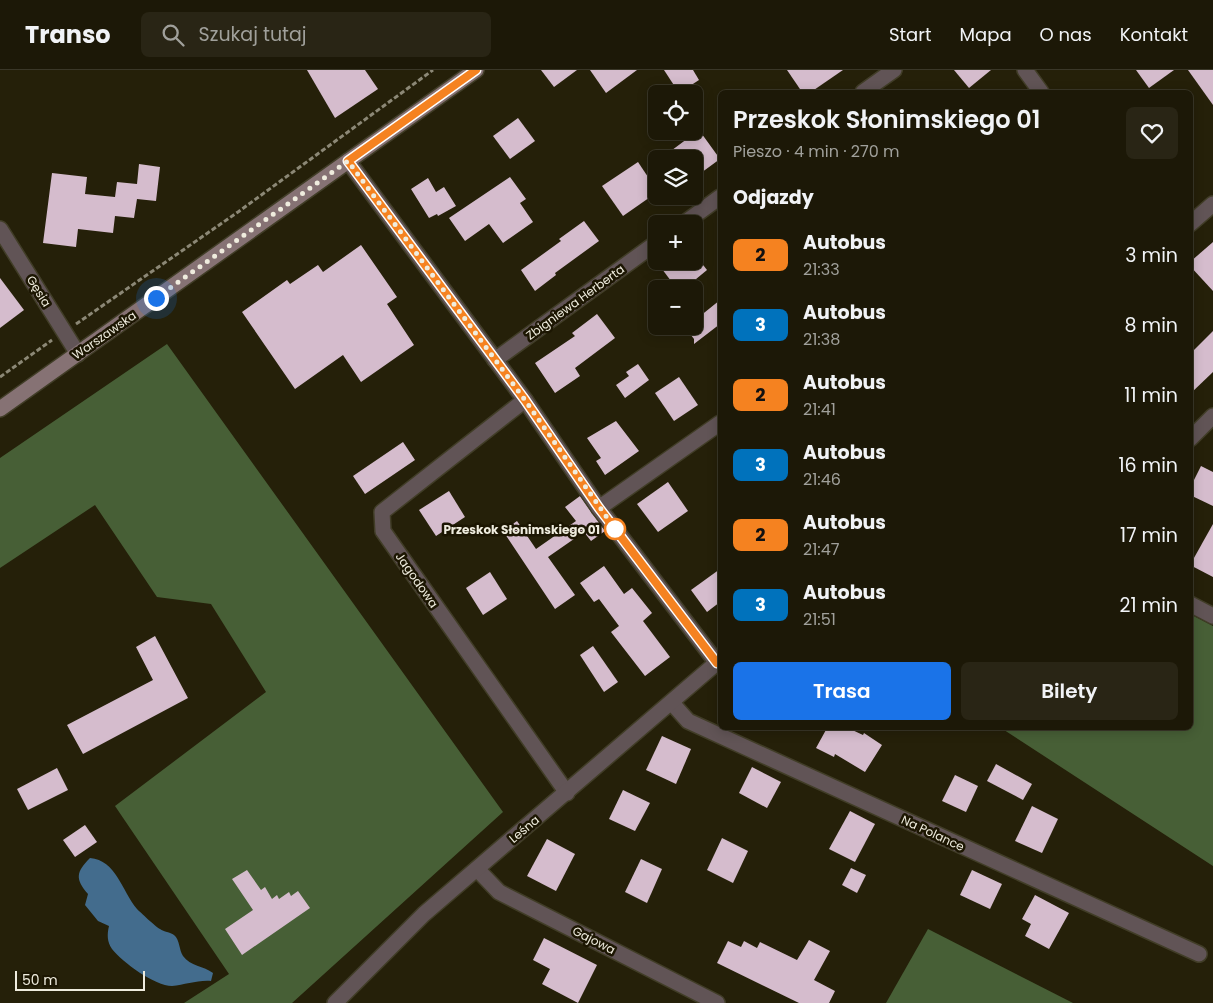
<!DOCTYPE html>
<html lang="pl">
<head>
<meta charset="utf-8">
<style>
  :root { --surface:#1c1807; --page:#292515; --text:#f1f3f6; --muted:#a0a09b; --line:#3a3728; --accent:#1a73e8 }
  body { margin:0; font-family:Poppins,sans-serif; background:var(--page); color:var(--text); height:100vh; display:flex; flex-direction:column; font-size:19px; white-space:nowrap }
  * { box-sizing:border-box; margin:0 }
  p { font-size:16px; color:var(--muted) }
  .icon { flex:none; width:28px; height:28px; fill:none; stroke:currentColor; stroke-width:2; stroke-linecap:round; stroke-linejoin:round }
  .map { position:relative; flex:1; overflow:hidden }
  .sheet { position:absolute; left:718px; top:20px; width:475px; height:640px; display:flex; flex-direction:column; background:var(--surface); border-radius:8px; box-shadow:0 2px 12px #0003,0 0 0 1px var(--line) }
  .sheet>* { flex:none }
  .badge { padding:0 10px; border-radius:8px; font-size:18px; line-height:32px }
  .tools { position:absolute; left:648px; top:15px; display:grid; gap:10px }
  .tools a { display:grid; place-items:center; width:55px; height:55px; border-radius:8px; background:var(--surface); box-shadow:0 2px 12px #0003,0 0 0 1px var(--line); font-size:25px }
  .scale { position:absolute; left:15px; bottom:12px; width:130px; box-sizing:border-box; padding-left:5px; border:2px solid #efecde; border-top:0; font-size:14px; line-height:18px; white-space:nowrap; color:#efecde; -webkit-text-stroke:4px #1c1602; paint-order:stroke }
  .you { position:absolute; width:25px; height:25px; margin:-12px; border:4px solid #fff; border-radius:50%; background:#1a73e8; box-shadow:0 0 0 8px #1a73e833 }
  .map>.badge { position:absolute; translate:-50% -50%; box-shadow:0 0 0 2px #fff }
  h2 { padding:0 15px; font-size:19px; line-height:45px }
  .round { display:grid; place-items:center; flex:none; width:52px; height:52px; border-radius:8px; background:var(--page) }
  .overview { display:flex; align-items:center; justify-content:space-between; height:85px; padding:0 15px }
  h1 { font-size:24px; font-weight:600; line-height:38px }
  .action { display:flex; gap:10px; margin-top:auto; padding:10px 15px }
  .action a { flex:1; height:58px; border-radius:8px; background:var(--accent); color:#fff; font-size:20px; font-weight:600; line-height:58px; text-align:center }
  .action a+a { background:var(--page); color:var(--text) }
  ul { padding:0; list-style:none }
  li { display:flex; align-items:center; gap:15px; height:70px; padding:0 15px }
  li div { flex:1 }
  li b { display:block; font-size:19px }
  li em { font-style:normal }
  li .badge { min-width:55px; font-weight:700; text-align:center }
  header { display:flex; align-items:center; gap:30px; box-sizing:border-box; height:70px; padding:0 25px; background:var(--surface); border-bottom:1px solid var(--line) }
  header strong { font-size:24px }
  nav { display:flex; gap:28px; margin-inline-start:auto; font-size:18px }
  .search { width:350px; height:45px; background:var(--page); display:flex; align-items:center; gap:12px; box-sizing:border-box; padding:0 18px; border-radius:8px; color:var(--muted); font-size:19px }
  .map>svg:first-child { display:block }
  .forest { fill:#475f36 }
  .water { fill:#436c8d }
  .building { fill:#d5bccd }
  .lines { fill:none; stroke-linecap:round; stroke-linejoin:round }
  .street-casing { stroke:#413d27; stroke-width:18 }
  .secondary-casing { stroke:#413d27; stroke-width:18 }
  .path { stroke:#8c8876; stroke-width:3; stroke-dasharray:5 2.5; stroke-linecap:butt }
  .street { stroke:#615456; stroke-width:15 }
  .secondary { stroke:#867274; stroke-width:15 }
  .line-casing { stroke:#fff; stroke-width:11 }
  .line { stroke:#f58220; stroke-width:8 }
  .walk { stroke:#efecde; stroke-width:5; stroke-dasharray:0 9 }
  .stop-dot { fill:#fff; stroke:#f58220; stroke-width:2.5 }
  .labels { text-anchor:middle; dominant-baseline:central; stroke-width:5; stroke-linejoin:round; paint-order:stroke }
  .street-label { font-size:12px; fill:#efecde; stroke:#1c1602 }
  .stop-label { font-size:12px; font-weight:bold; fill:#efecde; stroke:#1c1602; text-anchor:end }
</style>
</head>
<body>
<header>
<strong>Transo</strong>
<div class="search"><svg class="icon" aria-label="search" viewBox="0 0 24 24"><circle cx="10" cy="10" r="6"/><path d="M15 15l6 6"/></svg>Szukaj tutaj</div>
<nav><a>Start</a><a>Mapa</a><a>O nas</a><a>Kontakt</a></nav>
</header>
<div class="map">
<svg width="1213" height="933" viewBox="0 0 1213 933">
  <rect width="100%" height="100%" fill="#252009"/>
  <g class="forest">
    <polygon points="167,274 503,742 292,933 184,933 229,904 115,736 266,622 211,534 157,527 95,435 0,498 0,388"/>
    <polygon points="1190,544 1213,556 1213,796 1001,658 1190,658"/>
    <polygon points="928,859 1073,933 886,933"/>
  </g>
  <path class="water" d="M90,788C116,790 122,821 137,839C140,842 156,857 160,859C164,862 170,862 174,865C180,870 179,880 183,886C190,896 204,896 213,903L211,911C197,910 185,915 172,916C155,916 122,892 112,879C107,872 107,864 109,856L98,851L85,835L88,824C75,809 76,802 90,788Z"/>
  <g class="building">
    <polygon points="307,0 365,0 378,19 335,48"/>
    <polygon points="541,0 577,0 554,17"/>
    <polygon points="590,0 637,0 606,23"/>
    <polygon points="664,0 693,0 699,10 679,23"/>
    <polygon points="787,0 843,0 811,22 802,22"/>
    <polygon points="954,0 991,0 969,18"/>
    <polygon points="1136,0 1174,0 1149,18"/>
    <polygon points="1188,0 1213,0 1213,35"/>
    <polygon points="518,48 535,71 510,89 493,66"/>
    <polygon points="699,60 720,89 694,108 694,89 660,89"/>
    <polygon points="638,92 656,119 656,123 623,146 602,116"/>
    <polygon points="139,94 160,97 156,131 137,129 134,148 115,146 113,163 78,159 76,177 43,173 52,103 87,107 85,124 115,127 117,112 137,114"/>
    <polygon points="510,107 526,129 520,133 533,152 503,173 489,154 465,171 449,148"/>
    <polygon points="428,108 436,122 444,117 456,136 438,146 437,144 429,148 411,119"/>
    <polygon points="584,151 599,171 555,203 556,205 535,221 521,200 561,171 559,169"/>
    <polygon points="1213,172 1213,221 1190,196 1190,192"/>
    <polygon points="361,175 397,227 387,234 414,275 361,312 343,285 295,319 242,242 287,210 290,214 318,195 323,202"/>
    <polygon points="656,191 700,191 707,200 684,219 677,219"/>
    <polygon points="0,208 24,240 0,258"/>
    <polygon points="720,230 720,254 694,274 694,269 684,256 694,256 694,251"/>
    <polygon points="597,244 615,268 575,298 580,306 555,323 535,293 575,266 572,263"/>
    <polygon points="1213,261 1213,302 1190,324 1190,284"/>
    <polygon points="638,294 649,310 625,328 616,315 629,306 626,302"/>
    <polygon points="679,307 698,335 674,351 655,323"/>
    <polygon points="616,351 639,381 605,405 596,391 601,388 587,368"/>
    <polygon points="403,372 415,390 365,424 353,406"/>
    <polygon points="1201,396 1213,402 1213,436 1190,425 1190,418"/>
    <polygon points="668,412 688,441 658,462 637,434"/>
    <polygon points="449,421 465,447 436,466 419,440"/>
    <polygon points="580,426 605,461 591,471 584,462 548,487 575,525 555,539 503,461 517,451 536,479 576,451 565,437"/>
    <polygon points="1213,454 1213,507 1190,495"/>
    <polygon points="604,496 624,524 632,518 652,543 643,551 670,587 645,606 611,562 619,556 599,529 594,532 580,513"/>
    <polygon points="720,499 720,532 707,542 691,520"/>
    <polygon points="490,502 507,529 483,545 466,518"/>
    <polygon points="155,566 188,628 83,684 67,655 153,610 136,577"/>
    <polygon points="593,576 618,612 604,622 580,585"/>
    <polygon points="827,658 848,658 863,665 864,663 882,675 865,702 835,684 834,687 816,678"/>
    <polygon points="662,666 691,679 676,714 646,700"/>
    <polygon points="996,694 1032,714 1023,730 987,711"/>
    <polygon points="752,697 781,712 767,738 739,723"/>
    <polygon points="57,698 68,720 28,740 17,719"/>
    <polygon points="955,705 978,716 966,742 942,731"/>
    <polygon points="623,720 650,733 635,761 609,749"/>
    <polygon points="1032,736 1058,749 1042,783 1015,771"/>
    <polygon points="850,741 875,754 855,792 829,779"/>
    <polygon points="85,755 97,772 75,787 63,770"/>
    <polygon points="722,768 748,781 733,813 707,800"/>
    <polygon points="547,769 575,784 556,821 527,806"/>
    <polygon points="641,789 662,799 647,833 625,822"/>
    <polygon points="851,798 866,805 857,823 842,815"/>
    <polygon points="247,800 261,820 265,817 272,829 277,825 279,829 289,822 291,826 298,821 310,838 242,885 225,859 253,840 232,809"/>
    <polygon points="972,800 1002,814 990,839 960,825"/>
    <polygon points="1035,825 1069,843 1049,879 1025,866 1031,854 1022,849"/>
    <polygon points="544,868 597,895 578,933 542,914 550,899 533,890"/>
    <polygon points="809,870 830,881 814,910 835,921 829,933 799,933 717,893 728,871 741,877 744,871 757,878 760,872 797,890"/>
  </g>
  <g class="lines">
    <defs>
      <g id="street">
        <polyline points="1025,0 1041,22"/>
        <polyline points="863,22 894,0"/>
        <polyline points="348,91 525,330 599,438 717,593"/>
        <polyline points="683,154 720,127"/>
        <polyline points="1190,154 1213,134"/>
        <polyline points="0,159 78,284"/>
        <polyline points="495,290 656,173"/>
        <polyline points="525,330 382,442 383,461 567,723"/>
        <polyline points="1190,369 1213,346"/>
        <polyline points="599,438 720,353"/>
        <polyline points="1190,534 1213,546"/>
        <polyline points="672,633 688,651 1199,884"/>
        <polyline points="477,799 499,822 717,933"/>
        <polyline points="335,933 424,844 720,590"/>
      </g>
      <polyline id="secondary" points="0,339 476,0"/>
    </defs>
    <use href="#street" class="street-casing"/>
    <use href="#secondary" class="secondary-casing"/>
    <g class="path">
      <polyline points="76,254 238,142 433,0"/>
      <polyline points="0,307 52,270"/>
    </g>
    <use href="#street" class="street"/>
    <use href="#secondary" class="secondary"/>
  </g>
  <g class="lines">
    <defs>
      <polyline id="line" points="476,0 348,91 525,330 599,438 717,593 720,590"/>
    </defs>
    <use href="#line" class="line-casing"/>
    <use href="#line" class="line"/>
    <polyline class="walk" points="156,228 348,91 525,330 615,459"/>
  </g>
  <circle class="stop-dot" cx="615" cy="459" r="10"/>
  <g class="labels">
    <g class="street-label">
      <text transform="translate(39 221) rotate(58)">Gęsia</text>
      <text transform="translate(575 232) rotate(-36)">Zbigniewa Herberta</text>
      <text transform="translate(104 265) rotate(-35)">Warszawska</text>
      <text transform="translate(417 510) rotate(55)">Jagodowa</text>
      <text transform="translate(524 759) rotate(-40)">Leśna</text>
      <text transform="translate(933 763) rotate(25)">Na Polance</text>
      <text transform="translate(594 870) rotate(27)">Gajowa</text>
    </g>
    <g class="stop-label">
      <text x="600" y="459">Przeskok Słonimskiego 01</text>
    </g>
  </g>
</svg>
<div class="tools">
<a><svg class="icon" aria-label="locate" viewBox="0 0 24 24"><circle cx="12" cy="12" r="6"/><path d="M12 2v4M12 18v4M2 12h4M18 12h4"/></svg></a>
<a><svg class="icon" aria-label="layers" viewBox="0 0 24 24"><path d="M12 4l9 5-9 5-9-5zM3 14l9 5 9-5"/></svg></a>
<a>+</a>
<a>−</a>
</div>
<div class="scale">50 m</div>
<div class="you" style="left:156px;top:228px"></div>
<section class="sheet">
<div class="overview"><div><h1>Przeskok Słonimskiego 01</h1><p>Pieszo · 4 min · 270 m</p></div><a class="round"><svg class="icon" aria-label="heart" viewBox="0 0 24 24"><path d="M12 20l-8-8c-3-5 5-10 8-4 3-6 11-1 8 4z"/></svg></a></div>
<h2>Odjazdy</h2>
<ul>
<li><span class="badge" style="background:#f58220;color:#111">2</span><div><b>Autobus</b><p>21:33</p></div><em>3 min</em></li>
<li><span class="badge" style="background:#0072bc;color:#fff">3</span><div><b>Autobus</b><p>21:38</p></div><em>8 min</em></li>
<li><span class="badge" style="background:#f58220;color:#111">2</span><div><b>Autobus</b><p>21:41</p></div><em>11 min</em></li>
<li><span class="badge" style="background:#0072bc;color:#fff">3</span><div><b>Autobus</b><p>21:46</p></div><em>16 min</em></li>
<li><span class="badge" style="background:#f58220;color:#111">2</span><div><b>Autobus</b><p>21:47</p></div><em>17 min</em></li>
<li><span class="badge" style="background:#0072bc;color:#fff">3</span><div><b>Autobus</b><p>21:51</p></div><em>21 min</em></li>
</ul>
<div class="action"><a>Trasa</a><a>Bilety</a></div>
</section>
</div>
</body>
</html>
